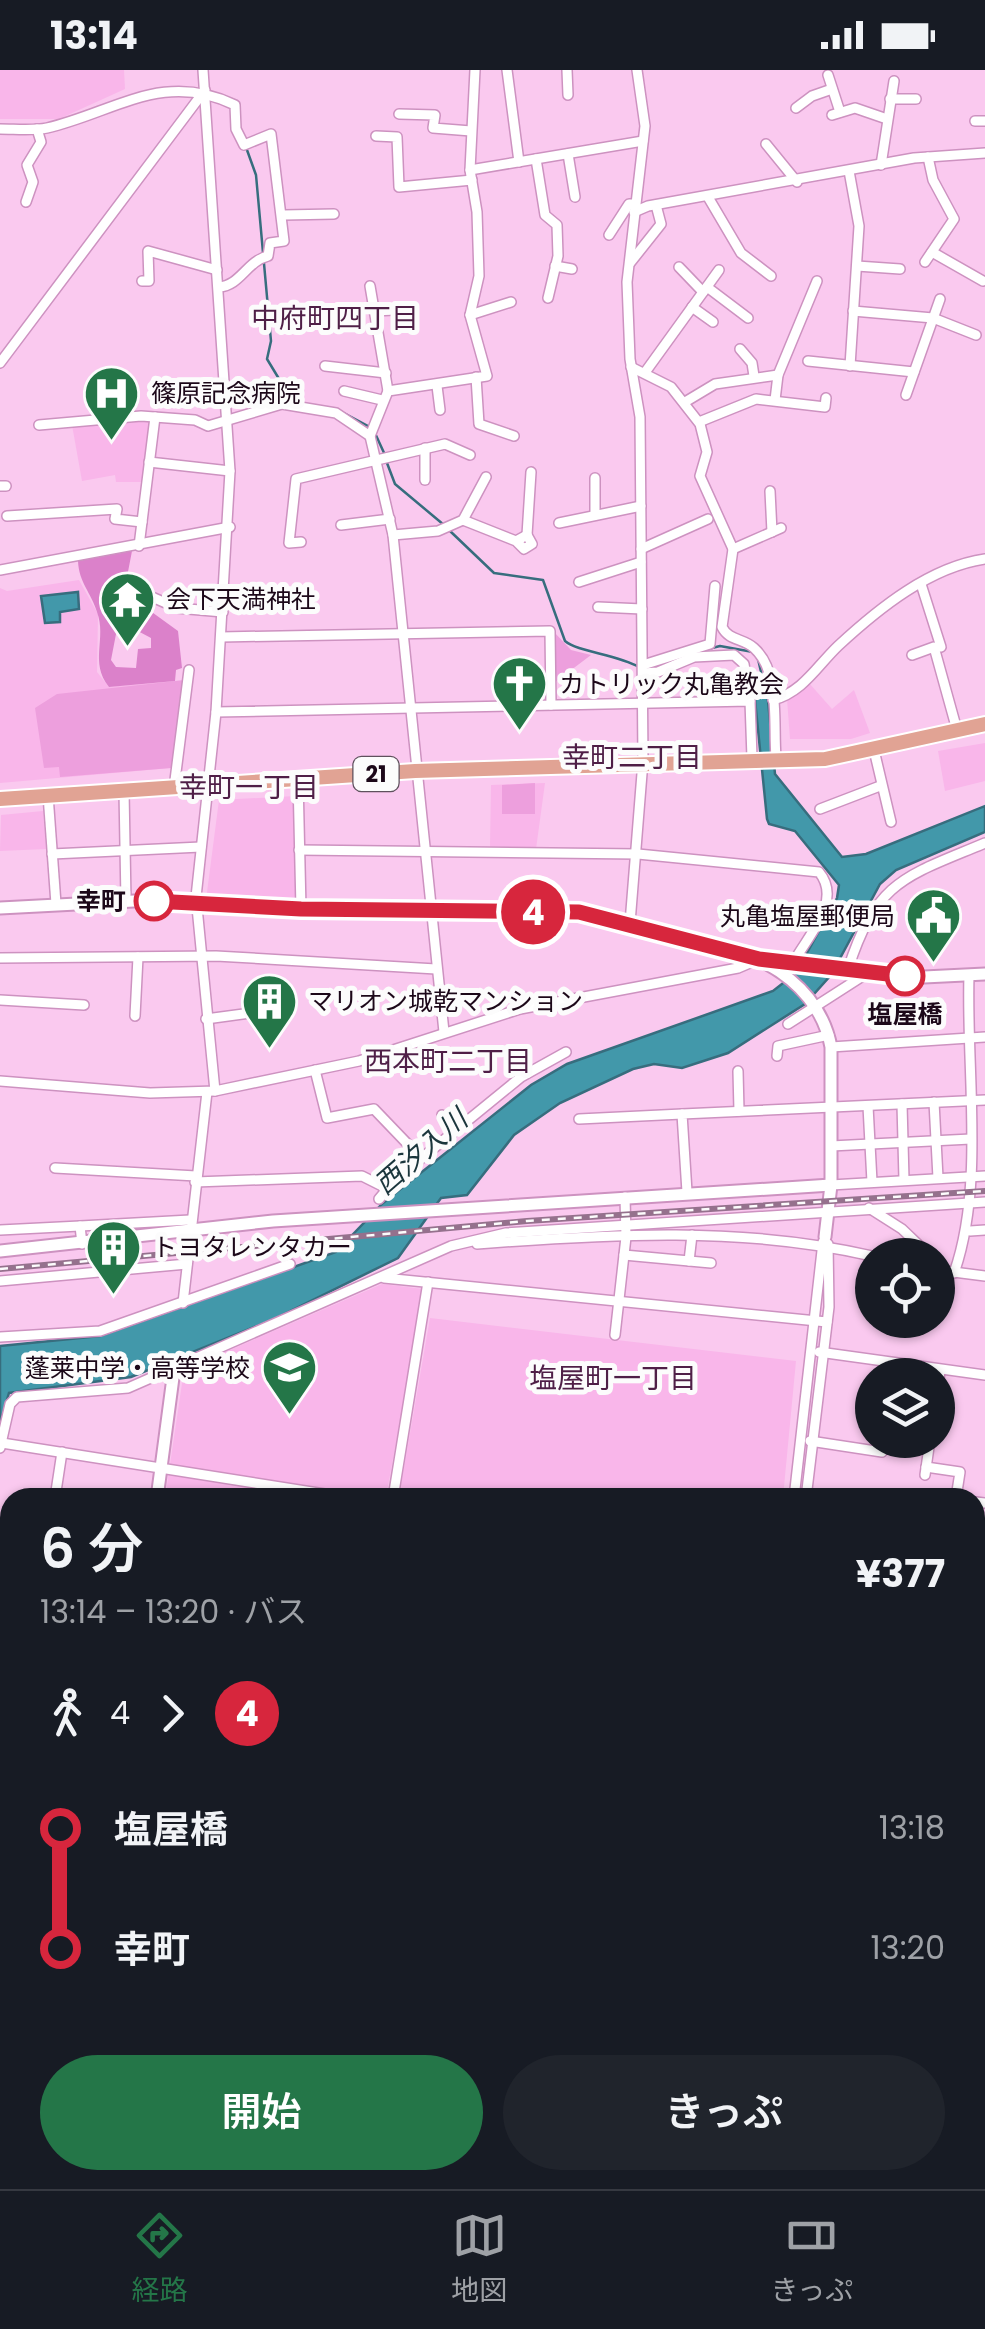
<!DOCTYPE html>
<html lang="ja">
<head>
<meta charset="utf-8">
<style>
  :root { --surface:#171b24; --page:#20242c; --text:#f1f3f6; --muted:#9ea1a6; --line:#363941; --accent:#247648 }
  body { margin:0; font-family:Poppins,"Noto Sans JP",sans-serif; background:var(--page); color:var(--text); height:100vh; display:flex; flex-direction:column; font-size:38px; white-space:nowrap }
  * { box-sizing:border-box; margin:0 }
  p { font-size:32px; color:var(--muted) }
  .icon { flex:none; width:55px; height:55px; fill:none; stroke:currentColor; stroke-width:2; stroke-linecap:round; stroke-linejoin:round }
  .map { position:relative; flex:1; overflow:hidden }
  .panel { position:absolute; left:0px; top:1418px; width:985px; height:702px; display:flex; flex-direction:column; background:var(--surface); border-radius:30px 30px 0 0; box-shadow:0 2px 8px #0004 }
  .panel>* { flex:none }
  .badge { padding:0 20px; border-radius:32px; font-size:35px; line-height:65px }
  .fabs { position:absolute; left:855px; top:1168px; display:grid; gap:20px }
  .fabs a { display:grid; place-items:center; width:100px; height:100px; border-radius:50%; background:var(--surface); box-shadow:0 2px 8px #0004; font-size:50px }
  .map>.badge { position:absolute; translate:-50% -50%; box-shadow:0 0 0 5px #fff }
  .legs { display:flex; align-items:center; gap:15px; height:110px; padding:0 40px; font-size:32px }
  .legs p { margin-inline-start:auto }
  .head { display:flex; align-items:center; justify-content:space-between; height:170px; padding:0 40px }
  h1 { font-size:55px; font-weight:600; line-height:75px }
  .action { display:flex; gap:20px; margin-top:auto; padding:20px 40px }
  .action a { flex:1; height:115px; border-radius:60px; background:var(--accent); color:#fff; font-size:40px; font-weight:600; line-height:115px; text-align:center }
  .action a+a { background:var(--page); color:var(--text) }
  ul { padding:0 40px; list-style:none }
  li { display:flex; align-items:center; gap:35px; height:120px; font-size:38px }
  li i { display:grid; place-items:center; width:15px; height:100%; margin:0 12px; background:currentColor }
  li i::after { content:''; width:25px; height:25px; margin:-12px; border:8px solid; border-radius:50%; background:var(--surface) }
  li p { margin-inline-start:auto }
  li:first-child i { background:linear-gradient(#0000 50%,currentColor 0) }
  li:last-child i { background:linear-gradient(currentColor 50%,#0000 0) }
  .status { display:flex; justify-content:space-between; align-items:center; height:70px; padding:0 50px; background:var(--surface); direction:ltr }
  .status svg { height:28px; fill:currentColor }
  .dock { display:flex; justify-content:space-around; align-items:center; height:140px; border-top:2px solid var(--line); background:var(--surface); font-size:28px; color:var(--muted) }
  .dock a { display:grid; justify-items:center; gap:5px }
  .dock .current { color:var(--accent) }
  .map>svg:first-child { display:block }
  .built { fill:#f9b6ea }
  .green { fill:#ed9fdd }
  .forest { fill:#db81ca }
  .water { fill:#4298aa; stroke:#376d7e; stroke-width:2.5 }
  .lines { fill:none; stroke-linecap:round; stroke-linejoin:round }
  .stream { stroke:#376d7e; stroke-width:2.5 }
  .minor-casing { stroke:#cd92c0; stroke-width:12 }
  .tertiary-casing { stroke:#cd92c0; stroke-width:15 }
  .secondary-casing { stroke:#cd92c0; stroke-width:16 }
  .primary-casing { stroke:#fff; stroke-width:18 }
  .minor { stroke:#fff; stroke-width:9 }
  .tertiary { stroke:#fff; stroke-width:11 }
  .secondary { stroke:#fff; stroke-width:12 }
  .primary { stroke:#e1a394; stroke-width:14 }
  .rail-casing { stroke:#95718d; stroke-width:6 }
  .rail { stroke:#fcfcfc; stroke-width:2.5; stroke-dasharray:8; stroke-linecap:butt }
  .line-1-casing { stroke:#fff; stroke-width:22 }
  .line-1 { stroke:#d7263d; stroke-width:15 }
  .stop-1-dot { fill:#fff; stroke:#d7263d; stroke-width:5 }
  .labels { text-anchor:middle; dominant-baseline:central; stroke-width:10; stroke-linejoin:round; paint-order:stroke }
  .shield { fill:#fcfcfc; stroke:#5f515d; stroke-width:2.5 }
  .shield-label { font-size:22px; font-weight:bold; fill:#1c0819 }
  .poi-label { font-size:25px; fill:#1c0819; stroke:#fcfcfc; text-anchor:start }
  .stop-label { font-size:25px; font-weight:bold; fill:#1c0819; stroke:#fcfcfc; text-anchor:end }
  .neighbourhood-label { font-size:28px; fill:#4f1f47; stroke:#fcfcfc }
  .water-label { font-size:28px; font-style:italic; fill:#1b363c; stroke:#fcfcfc }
</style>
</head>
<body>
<div class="status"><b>13:14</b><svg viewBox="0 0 49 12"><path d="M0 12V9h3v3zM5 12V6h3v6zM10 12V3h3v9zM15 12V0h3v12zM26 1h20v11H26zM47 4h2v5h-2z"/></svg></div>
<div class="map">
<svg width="985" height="2119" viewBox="0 0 985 2119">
  <rect width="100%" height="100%" fill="#fac9ef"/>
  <g class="built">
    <polygon points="0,0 124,0 125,19 59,49 0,49"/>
    <polygon points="150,349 144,412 116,412 115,405 82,411 72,355"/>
    <polygon points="79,510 98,544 97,602 109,617 185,610 171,698 0,713 0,518 7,521"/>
    <polygon points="809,613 832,639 854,620 870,663 851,669 790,669 787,629"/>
    <polygon points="985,673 985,711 945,721 938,681"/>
    <polygon points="545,713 536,779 490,777 491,715"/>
    <polygon points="296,726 298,829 206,830 219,730"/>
    <polygon points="43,741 46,779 0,781 1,745"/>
    <polygon points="382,1214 424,1219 386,1427 165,1428 184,1300"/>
    <polygon points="430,1248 796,1291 783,1427 399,1427"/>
    <rect x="17" y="2110" width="76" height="9"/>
    <rect x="136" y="2110" width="268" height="9"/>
  </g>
  <g class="green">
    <polygon points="554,562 571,580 591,585 554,613"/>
    <polygon points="185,610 171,698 60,707 59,697 44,698 35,638 57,624"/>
    <polygon points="535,713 535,744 502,744 502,715"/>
    <polygon points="975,1921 985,1921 985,2119 783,2119 782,2110 975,2110"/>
    <polygon points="410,2110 684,2110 686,2119 411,2119"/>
  </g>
  <path class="forest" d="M132,481L111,590L116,597L136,598L138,579L151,578V568L134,559V533L150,527L149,540L178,561L182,598L176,600L175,611L109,617C89,592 107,569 97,542C91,522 79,513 78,491Z"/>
  <g class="water">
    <polygon points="78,522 79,539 60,542 60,552 45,553 41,526"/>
    <polygon points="754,620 767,620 775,704 842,787 866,784 985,736 985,762 896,800 880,814 831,905 805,934 728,983 682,998 654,994 633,999 560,1033 514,1065 467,1125 441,1128 398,1188 272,1250 131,1307 9,1323 0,1354 0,1276 100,1266 336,1182 383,1133 531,1015 567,994 773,921 796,903 837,828 839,815 795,761 769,754 767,749"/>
    <rect x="0" y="1796" width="10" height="100"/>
  </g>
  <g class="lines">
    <g class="stream">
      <polyline points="247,80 256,105 271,271 267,289 293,332"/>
      <polyline points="340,341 368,356"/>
      <polyline points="374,361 385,385"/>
      <polyline points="387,393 395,414 444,455"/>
      <path d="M450,461L494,503L543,510L565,571C578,582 616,584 639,597"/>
      <polyline points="708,579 720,576 753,582"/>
      <polyline points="758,589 765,619"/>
      <polyline points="656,598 681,588"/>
    </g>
    <defs>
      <g id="minor">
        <polyline points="203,0 230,401 216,642 196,827 215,1021"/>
        <polyline points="507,0 519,92"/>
        <polyline points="567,0 568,25"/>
        <polyline points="828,5 840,42"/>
        <polyline points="890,29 916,29"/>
        <polyline points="796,38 812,26 832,19"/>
        <polyline points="399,44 435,45 433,58 471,61"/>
        <polyline points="832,45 855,38 887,49"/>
        <polyline points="975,51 985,51"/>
        <path d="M0,59C15,59 33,61 47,58C115,42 163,0 235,35L236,59L244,75L271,64L284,171L270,173L268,186C247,191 240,216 219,217"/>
        <polyline points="376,66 397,67 399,117 472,110"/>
        <polyline points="766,74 797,112"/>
        <polyline points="568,84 575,127"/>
        <polyline points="536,89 545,145 557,155 558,186 548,228"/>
        <polyline points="881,95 894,11"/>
        <polyline points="470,100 643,71"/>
        <polyline points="849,101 859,156 850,296"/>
        <polyline points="708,127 741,183 771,206"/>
        <polyline points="26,132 33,112 27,95 41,72 37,59"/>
        <polyline points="634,142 648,136 914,88 985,83"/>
        <polyline points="284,145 334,144"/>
        <polyline points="609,165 629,134 635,134"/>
        <polyline points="932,182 983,211"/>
        <polyline points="925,192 954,149 933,110 928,87"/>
        <polyline points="630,193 661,154 656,135"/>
        <polyline points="555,196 572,199"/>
        <polyline points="857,196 900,199"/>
        <polyline points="679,197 703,222"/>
        <polyline points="142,211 149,211 148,181 217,200"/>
        <polyline points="370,216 388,321"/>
        <polyline points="707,217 748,248"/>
        <polyline points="692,237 713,252"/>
        <polyline points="375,241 412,239"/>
        <polyline points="853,241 933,248 976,265"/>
        <polyline points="470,245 511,232"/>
        <polyline points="740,279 752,293 754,306"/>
        <polyline points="808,291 914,302"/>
        <polyline points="0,293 205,20"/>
        <polyline points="325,296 386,303"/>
        <path d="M631,297L671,317L700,354L707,382L700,406L733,479L722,557C729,571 743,568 754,578C781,602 773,655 776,687"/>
        <polyline points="646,301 719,200"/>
        <polyline points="476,307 479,354 514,366"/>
        <polyline points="437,316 440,340"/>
        <polyline points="344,321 382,330"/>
        <polyline points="906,325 940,229"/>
        <polyline points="775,330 778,305 817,211"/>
        <polyline points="685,332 715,314 778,305"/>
        <polyline points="699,352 756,329 825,337 826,328"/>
        <polyline points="39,355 141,346 195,350 208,356 282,334 336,343 370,366"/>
        <polyline points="425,378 425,410"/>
        <polyline points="149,392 230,401"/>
        <polyline points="0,416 6,416"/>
        <polyline points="770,421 772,462"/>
        <polyline points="595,445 595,408"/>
        <polyline points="7,446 117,439 115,449 142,452"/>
        <polyline points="463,450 516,471 524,479 532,474 527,465 516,471"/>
        <polyline points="559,453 641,436"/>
        <polyline points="341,455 390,449"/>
        <polyline points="393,465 438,461 463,450 486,407"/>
        <polyline points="527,465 531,402"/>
        <polyline points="301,472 289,473 296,409 445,374 470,385"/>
        <polyline points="139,476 155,347"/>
        <polyline points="641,479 708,449"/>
        <polyline points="733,479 781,458"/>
        <polyline points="0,500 230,457"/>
        <polyline points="579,512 641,492"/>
        <polyline points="921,514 941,577"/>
        <polyline points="152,527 177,538 223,542"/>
        <polyline points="598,537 642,539"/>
        <polyline points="221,567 550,561 551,635"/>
        <polyline points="912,585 934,577 957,660"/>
        <polyline points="643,595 710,574 715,516"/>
        <polyline points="643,603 658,602 694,587 734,585 744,594 750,631"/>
        <path d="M773,630C803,622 817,596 838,576C879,538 930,497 985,489"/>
        <polyline points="216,642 750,631 752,688"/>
        <polyline points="874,680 891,752"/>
        <polyline points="298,709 301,839"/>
        <polyline points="174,718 189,600"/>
        <polyline points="124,721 126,831"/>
        <polyline points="48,725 56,834"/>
        <polyline points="820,739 880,716"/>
        <path d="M299,780L638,784L819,802C843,831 808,865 793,893"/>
        <polyline points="52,784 201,777"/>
        <polyline points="630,853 643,691 640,347 630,289 627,212 645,56 637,0"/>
        <polyline points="0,888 216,886 436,899"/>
        <path d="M848,899C877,810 904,807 985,773"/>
        <polyline points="0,930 84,935"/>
        <polyline points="135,946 138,887"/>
        <polyline points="206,949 258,942"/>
        <polyline points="788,954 869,902"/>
        <polyline points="444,962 393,465 370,366 388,321 487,306 470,245 479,206 477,142 470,100 475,0"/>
        <polyline points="831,977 985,967"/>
        <polyline points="777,986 778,976 829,965"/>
        <polyline points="315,1000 327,1048 374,1039 421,1088"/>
        <polyline points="738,1001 739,1041"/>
        <polyline points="0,1011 150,1023 215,1021 359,991 520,939 738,898 759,889"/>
        <polyline points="934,1032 938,1108"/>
        <polyline points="902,1034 904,1110"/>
        <polyline points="868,1036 872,1112"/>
        <polyline points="442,1045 455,1061"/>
        <polyline points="579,1049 682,1044"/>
        <polyline points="831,1076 971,1069"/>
        <polyline points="55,1098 196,1106"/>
        <polyline points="195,1112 362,1106 388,1119"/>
        <polyline points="831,1115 985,1106"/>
        <polyline points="687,1122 682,1044 985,1030"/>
        <polyline points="379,1129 396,1109 521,1007 566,982"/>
        <polyline points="869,1138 902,1159 925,1181"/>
        <polyline points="0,1160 80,1156"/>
        <polyline points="970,1161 985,1160"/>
        <polyline points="82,1174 80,1156 190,1150"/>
        <path d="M477,1174C609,1164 744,1156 872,1186"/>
        <polyline points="624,1185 711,1193"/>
        <polyline points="689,1191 692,1165"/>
        <polyline points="938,1200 985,1206"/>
        <path d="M954,1203C985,1115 966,1001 969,905"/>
        <polyline points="384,1208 827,1252"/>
        <polyline points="0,1211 187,1194"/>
        <polyline points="183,1233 207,1022"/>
        <polyline points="615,1265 626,1167 625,1127"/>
        <polyline points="0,1267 100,1261 290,1194"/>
        <polyline points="819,1282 985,1305"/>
        <polyline points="938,1318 940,1300"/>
        <polyline points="810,1371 882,1382"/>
        <polyline points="2,1373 350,1428"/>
        <polyline points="0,1378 10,1334 17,1327 128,1318 451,1176 506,1163 985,1132"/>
        <polyline points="926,1397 960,1402 956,1428"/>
        <polyline points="925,1405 930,1370"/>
        <polyline points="55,1428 62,1382"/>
        <polyline points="393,1428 428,1212"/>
        <polyline points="794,1428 823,1172"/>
        <polyline points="806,1428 829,1237 828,1174"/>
        <polyline points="975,1440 976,1432 985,1433"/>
        <polyline points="0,1469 10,1474"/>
        <polyline points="0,1592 10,1595"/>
        <polyline points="975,1643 985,1645"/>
        <polyline points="0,1786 10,1786"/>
        <polyline points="975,1789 985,1762"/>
        <polyline points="975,1792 985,1795"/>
        <polyline points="4,1906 10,2096"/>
        <polyline points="10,2110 11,2119"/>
      </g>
      <g id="tertiary">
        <polyline points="0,838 153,830 301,839 579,842 759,889 924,907 985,904"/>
        <path d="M767,894C800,912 824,940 831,977V1115L825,1167"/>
        <polyline points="0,1181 273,1151 831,1115"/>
        <polyline points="157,1428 174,1300"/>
        <polyline points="975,1477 985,1478"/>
        <polyline points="0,1906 10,1906"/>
        <polyline points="103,2110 103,2119"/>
        <polyline points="121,2110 122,2119"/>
        <polyline points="757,2110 758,2119"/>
        <polyline points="771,2110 771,2119"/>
      </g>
      <g id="secondary">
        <polyline points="0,1709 10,1709"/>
        <polyline points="0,1729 10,1728"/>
        <polyline points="975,1887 985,1887"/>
        <polyline points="975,1910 985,1910"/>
      </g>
      <polyline id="primary" points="0,729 415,701 825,689 985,654"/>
    </defs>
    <use href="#minor" class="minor-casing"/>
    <use href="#tertiary" class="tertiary-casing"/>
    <use href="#secondary" class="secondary-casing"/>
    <use href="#primary" class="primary-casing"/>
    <use href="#minor" class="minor"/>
    <use href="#tertiary" class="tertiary"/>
    <use href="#secondary" class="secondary"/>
    <use href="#primary" class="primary"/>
    <defs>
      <polyline id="rail" points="0,1199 527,1151 985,1121"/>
    </defs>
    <use href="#rail" class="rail-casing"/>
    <use href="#rail" class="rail"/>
  </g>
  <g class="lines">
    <defs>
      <polyline id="line-1" points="154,831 301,839 579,842 759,889 905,906"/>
    </defs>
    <use href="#line-1" class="line-1-casing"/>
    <use href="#line-1" class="line-1"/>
  </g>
  <defs>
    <symbol id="hospital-pin" viewBox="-11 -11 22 30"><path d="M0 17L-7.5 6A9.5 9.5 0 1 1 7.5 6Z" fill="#247648" stroke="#fcfcfc"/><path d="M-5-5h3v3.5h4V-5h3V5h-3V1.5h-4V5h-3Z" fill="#fff"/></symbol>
    <symbol id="temple-pin" viewBox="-11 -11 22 30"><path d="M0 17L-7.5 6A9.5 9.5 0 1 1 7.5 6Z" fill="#247648" stroke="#fcfcfc"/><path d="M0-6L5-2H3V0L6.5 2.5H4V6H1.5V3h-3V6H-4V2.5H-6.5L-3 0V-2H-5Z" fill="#fff"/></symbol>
    <symbol id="church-pin" viewBox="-11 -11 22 30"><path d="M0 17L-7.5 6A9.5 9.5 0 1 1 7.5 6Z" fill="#247648" stroke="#fcfcfc"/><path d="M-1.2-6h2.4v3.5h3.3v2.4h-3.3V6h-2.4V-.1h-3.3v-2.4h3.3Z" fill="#fff"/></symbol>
    <symbol id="civic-pin" viewBox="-11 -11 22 30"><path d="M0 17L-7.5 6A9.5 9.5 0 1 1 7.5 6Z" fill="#247648" stroke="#fcfcfc"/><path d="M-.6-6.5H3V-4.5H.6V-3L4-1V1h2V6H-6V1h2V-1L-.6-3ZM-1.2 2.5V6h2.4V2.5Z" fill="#fff"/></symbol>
    <symbol id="building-pin" viewBox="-11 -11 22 30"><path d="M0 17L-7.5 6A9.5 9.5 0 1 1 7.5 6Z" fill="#247648" stroke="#fcfcfc"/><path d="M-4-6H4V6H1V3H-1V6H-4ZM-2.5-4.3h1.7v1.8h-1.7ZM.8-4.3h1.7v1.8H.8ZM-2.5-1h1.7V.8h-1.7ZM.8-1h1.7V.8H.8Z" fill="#fff"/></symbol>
    <symbol id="school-pin" viewBox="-11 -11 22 30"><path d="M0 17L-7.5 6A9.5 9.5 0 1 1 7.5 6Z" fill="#247648" stroke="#fcfcfc"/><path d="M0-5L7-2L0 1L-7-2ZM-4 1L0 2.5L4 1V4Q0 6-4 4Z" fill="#fff"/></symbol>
  </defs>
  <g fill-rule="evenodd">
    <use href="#hospital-pin" x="80" y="292" width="63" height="86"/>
    <use href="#temple-pin" x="96" y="498" width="63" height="86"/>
    <use href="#church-pin" x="488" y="582" width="63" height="86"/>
    <use href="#civic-pin" x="902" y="814" width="63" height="86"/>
    <use href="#building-pin" x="238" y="900" width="63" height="86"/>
    <use href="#building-pin" x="82" y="1146" width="63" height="86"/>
    <use href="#school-pin" x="258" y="1266" width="63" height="86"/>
  </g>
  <g class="stop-1-dot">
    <circle cx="154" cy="831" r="18"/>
    <circle cx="905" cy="906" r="18"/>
  </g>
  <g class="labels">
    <rect class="shield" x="353.5" y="687" width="45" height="34" rx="8"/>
    <g class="shield-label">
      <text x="376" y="704">21</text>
    </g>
    <g class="poi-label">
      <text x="151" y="323">篠原記念病院</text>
      <text x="166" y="529">会下天満神社</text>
      <text x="559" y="614">カトリック丸亀教会</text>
      <text x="895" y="846" text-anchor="end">丸亀塩屋郵便局</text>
      <text x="308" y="931">マリオン城乾マンション</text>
      <text x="152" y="1177">トヨタレンタカー</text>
      <text x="250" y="1298" text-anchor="end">蓬莱中学・高等学校</text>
    </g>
    <g class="stop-label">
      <text x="126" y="831">幸町</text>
      <text x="905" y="944" text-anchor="middle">塩屋橋</text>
    </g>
    <g class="neighbourhood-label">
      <text x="335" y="248">中府町四丁目</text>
      <text x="632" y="687">幸町二丁目</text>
      <text x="249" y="717">幸町一丁目</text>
      <text x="448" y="991">西本町二丁目</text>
      <text x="613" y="1308">塩屋町一丁目</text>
    </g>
    <g class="water-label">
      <text transform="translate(421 1082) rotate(-41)">西汐入川</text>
    </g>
  </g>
</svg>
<div class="fabs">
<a><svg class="icon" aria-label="locate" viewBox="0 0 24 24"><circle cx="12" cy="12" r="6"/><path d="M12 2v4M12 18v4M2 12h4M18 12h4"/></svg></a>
<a><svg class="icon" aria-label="layers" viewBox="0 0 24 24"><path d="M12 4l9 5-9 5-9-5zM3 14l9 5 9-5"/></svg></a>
</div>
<b class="badge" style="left:533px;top:842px;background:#d7263d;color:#fff">4</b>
<section class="panel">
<div class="head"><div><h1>6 分</h1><p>13:14 – 13:20 · バス</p></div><b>¥377</b></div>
<div class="legs"><svg class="icon" aria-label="walk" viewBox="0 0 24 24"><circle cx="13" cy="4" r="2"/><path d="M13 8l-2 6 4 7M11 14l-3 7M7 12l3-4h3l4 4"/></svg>4<svg class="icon" aria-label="forward" viewBox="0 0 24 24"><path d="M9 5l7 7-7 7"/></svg><b class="badge" style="background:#d7263d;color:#fff">4</b></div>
<ul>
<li><i style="color:#d7263d"></i><b>塩屋橋</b><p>13:18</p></li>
<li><i style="color:#d7263d"></i><b>幸町</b><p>13:20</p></li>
</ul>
<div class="action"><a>開始</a><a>きっぷ</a></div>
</section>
</div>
<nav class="dock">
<a class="current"><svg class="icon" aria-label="directions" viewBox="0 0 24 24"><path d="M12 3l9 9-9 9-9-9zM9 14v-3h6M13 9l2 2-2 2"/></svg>経路</a>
<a><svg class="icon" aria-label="map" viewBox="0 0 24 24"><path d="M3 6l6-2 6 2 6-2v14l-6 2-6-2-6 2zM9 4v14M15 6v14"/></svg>地図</a>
<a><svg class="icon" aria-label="tickets" viewBox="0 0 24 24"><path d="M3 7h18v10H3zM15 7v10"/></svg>きっぷ</a>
</nav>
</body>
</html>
